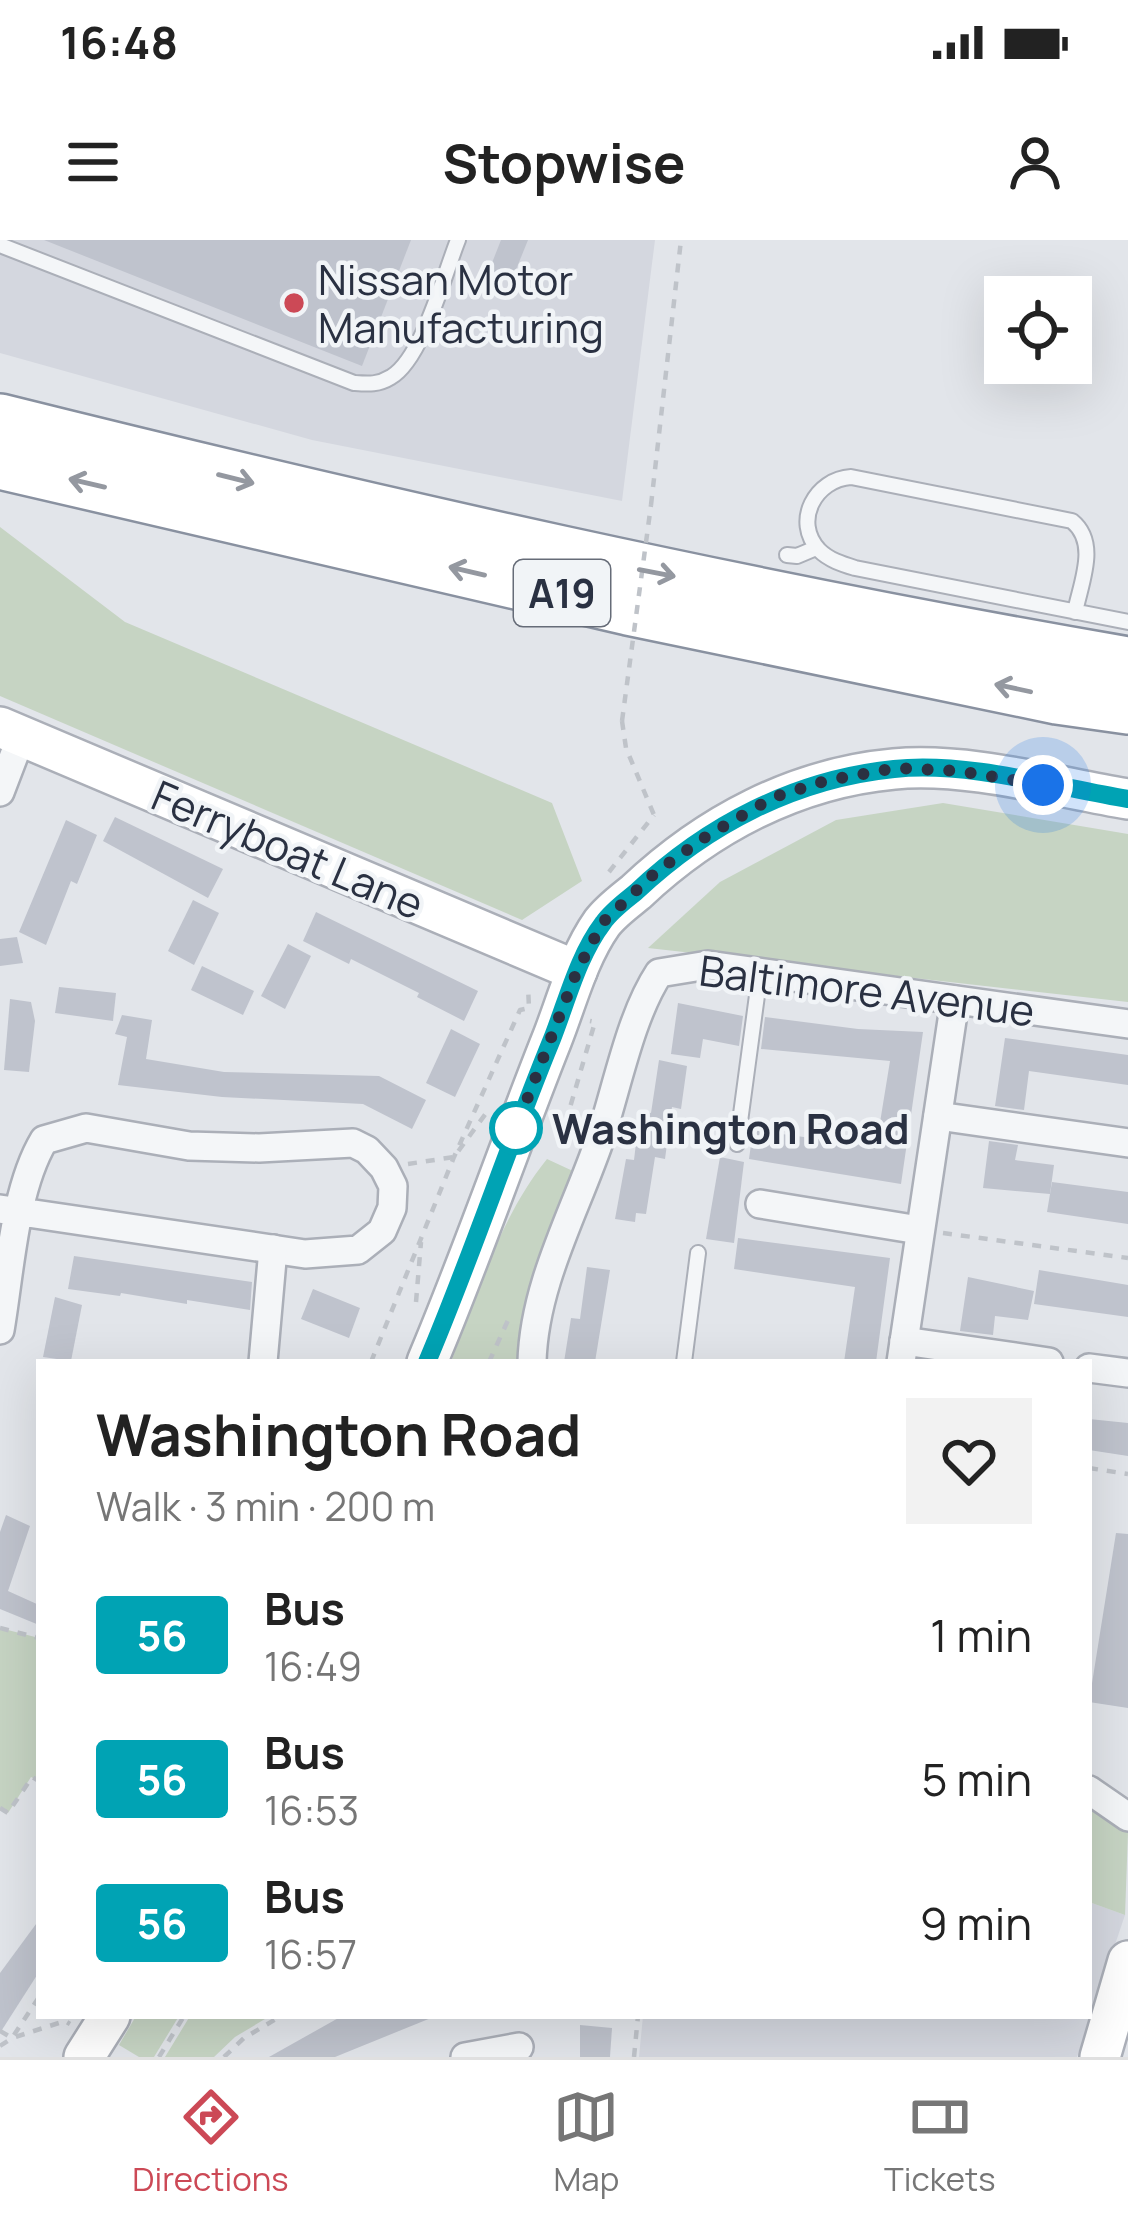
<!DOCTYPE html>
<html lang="en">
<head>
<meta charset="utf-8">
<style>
  :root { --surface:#fff; --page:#f2f2f2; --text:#222; --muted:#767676; --line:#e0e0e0; --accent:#cc4956 }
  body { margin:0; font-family:Manrope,sans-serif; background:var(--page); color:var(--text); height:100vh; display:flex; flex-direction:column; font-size:45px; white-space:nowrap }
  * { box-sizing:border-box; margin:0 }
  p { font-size:39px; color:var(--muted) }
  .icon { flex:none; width:66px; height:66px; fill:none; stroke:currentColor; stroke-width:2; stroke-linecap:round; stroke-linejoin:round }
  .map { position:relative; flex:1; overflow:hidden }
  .details { position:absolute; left:36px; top:1119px; width:1056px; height:660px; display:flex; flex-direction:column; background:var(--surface); border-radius:0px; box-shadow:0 12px 48px #0002 }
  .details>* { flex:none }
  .badge { padding:0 24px; border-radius:9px; font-size:42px; line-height:78px }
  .buttons { position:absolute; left:984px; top:36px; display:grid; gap:24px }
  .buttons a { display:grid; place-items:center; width:108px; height:108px; border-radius:0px; background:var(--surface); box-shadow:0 12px 48px #0002; font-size:60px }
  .you { position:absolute; width:60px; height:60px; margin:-30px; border:9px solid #fff; border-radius:50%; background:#1a73e8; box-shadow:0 0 0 18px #1a73e833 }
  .map>.badge { position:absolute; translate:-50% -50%; box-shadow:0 0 0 6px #fff }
  .round { display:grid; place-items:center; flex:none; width:126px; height:126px; border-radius:0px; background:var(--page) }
  .head { display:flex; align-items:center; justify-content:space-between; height:204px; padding:0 60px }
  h1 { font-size:57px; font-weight:700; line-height:90px }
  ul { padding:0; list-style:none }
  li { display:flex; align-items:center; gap:36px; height:144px; padding:0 60px }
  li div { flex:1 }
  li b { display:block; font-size:45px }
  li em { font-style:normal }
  li .badge { min-width:132px; font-weight:700; text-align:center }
  .status { display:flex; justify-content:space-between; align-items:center; height:84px; padding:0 60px; background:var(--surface); direction:ltr }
  .status svg { height:33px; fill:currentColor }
  header { display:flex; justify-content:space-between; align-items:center; height:156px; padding:0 60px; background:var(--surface); font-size:54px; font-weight:700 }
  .tabs { display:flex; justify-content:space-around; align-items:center; height:168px; border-top:3px solid var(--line); background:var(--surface); font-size:33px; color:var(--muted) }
  .tabs a { display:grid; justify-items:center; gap:6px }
  .tabs .active { color:var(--accent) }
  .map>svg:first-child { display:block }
  .built { fill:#d4d7df }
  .green { fill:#c6d4c3 }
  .building { fill:#bfc3cd }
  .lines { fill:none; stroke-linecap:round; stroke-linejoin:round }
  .lane-casing { stroke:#abafb8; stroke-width:18 }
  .street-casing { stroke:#abafb8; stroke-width:32 }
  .secondary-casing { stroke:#abafb8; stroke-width:44 }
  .highway-casing { stroke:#8991a0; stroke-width:56 }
  .path { stroke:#bfc3c9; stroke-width:4.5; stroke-dasharray:9 9; stroke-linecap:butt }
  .lane { stroke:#f4f6f8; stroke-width:14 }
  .street { stroke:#f4f6f8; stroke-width:27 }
  .secondary { stroke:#fff; stroke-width:39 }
  .highway { stroke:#fff; stroke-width:51 }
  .path-bridge { stroke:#bfc3c9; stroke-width:4.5; stroke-dasharray:9 9; stroke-linecap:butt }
  .oneway { stroke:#9498a0 }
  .line-casing { stroke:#fff; stroke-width:27 }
  .line { stroke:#00a3b4; stroke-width:18 }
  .walk { stroke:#2a3142; stroke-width:12; stroke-dasharray:0 21.6 }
  .poi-dot { fill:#cc4956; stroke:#f1f4f7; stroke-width:4.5 }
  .stop-dot { fill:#fff; stroke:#00a3b4; stroke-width:6 }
  .labels { text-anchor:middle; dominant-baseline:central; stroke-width:9; stroke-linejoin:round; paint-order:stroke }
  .shield { fill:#f1f4f7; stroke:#666c78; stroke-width:3 }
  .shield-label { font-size:39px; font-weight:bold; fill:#2a3142 }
  .poi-label { font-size:42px; fill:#2a3142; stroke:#f1f4f7; text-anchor:start }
  .street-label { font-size:42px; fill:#2a3142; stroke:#f1f4f7 }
  .stop-label { font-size:42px; font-weight:bold; fill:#2a3142; stroke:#f1f4f7; text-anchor:start }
</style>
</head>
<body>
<div class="status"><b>16:48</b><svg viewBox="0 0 49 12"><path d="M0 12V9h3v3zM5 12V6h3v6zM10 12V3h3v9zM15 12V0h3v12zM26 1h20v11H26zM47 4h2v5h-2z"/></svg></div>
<header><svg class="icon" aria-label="menu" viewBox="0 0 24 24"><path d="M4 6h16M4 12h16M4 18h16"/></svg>Stopwise<svg class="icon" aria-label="person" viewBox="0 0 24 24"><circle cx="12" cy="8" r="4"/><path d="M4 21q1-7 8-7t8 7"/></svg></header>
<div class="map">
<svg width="1128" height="1817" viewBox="0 0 1128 1817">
  <rect width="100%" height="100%" fill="#e2e5ea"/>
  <g class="built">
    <polygon points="0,0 655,0 622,261 312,200 0,113"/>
    <polygon points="1089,1662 1125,1675 1077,1817 639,1817 643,1776 1089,1776"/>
  </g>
  <g class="green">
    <polygon points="0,287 125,382 552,563 582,641 522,680 0,456"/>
    <polygon points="943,563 1128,594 1128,762 648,708 720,642 836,580"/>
    <path d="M547,919L575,932L520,1122H451C478,1053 500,977 547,919Z"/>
    <polygon points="0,1388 39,1398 39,1541 31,1537 8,1573 0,1568"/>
    <polygon points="1089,1566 1128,1593 1125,1675 1089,1662"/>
    <polygon points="136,1776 179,1776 154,1817 139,1817 119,1805"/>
    <polygon points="190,1776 270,1776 235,1797 214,1817 165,1817"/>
  </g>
  <g class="building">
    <polygon points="44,0 411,0 362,126"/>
    <polygon points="501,0 528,0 511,42 488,33"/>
    <polygon points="115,577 223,629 208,658 103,601"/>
    <polygon points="66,580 97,595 77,644 71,641 46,705 19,692"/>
    <polygon points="193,660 219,673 194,725 168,711"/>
    <polygon points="316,672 478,751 464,781 417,757 419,753 351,719 349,724 303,701"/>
    <polygon points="17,697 23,723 0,726 0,699"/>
    <polygon points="288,704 311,716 285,769 261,756"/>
    <polygon points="202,726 254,751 243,775 191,750"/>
    <polygon points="59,747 116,753 113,781 55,773"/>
    <polygon points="10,759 31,762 35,781 29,832 4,830"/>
    <polygon points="678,763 743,776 739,806 703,799 700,818 671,814"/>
    <polygon points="122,775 152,780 146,819 224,832 379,836 426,860 412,889 363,864 222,857 118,845 127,797 115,794"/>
    <polygon points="765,777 858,789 923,792 901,944 749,919 753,890 876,907 890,821 761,809"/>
    <polygon points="451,789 480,804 455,857 426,843"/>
    <polygon points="1005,798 1128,815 1128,845 1029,831 1024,870 995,866"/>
    <polygon points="659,820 687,826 681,869 672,867 665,919 655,917 646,974 636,973 635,982 615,979 626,919 634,920 640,870 651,873"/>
    <polygon points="989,901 1018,905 1015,920 1054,925 1050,954 983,948"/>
    <polygon points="720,917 744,922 734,1003 706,999"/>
    <polygon points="1052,942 1128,952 1128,984 1047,972"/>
    <polygon points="738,998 890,1018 876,1122 844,1122 855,1047 734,1029"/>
    <polygon points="74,1016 252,1042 250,1070 187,1060 187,1064 121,1053 120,1056 68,1049"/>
    <polygon points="587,1027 610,1030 595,1122 564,1122 571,1078 580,1079"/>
    <polygon points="1039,1030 1128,1045 1128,1077 1034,1064"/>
    <polygon points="968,1037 1034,1051 1028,1080 995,1076 993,1095 960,1091"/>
    <polygon points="313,1049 360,1068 349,1098 301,1079"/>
    <polygon points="55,1057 82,1065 71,1121 43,1117"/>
    <polygon points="1089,1179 1128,1183 1128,1216 1089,1210"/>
    <polygon points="6,1275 30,1286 8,1351 39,1365 39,1385 0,1369 0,1292"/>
    <polygon points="1116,1293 1128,1294 1128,1468 1089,1462"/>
    <polygon points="39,1680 39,1732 0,1793 0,1733"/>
    <polygon points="342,1776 431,1776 431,1778 335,1817 269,1817"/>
    <polygon points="580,1785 612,1788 610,1817 580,1817"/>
  </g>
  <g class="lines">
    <defs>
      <g id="lane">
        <path d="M0,5L354,143C368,144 378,145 391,137C422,119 444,35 458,0"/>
        <polyline points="787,315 797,316 816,308"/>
        <path d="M1075,372C1081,342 1099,303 1072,281L851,237C816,239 792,281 819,310C829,320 842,324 855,328L1128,382"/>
        <polyline points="737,904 760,733"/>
        <polyline points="684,1122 698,1013"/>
      </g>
      <g id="street">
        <polyline points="0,552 21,497"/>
        <polyline points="938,876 1128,903"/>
        <polyline points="760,964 919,990"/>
        <path d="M0,969L21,972L305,1014L358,1010L382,991L392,968L393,946L384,928L367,910L353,903L259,908L189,906L86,888L44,900C14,950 10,1032 0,1090"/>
        <polyline points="904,1101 1049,1122"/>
        <polyline points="263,1122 273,1009"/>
        <path d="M532,1122C534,1044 575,972 600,899C617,848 630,777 659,733L708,725L1128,784"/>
        <polyline points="901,1122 955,760"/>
        <polyline points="1089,1128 1128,1133"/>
        <polyline points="1089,1550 1128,1577"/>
        <polyline points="465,1817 519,1807"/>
      </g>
      <g id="secondary">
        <polyline points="0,487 577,731"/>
        <path d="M427,1122C472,1016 509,907 552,799C567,761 578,717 602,683C611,671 625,661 636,652C707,585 795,538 894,529C967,522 1056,547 1128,559"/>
        <polyline points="84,1817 110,1776"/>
        <polyline points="1100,1817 1128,1721"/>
      </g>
      <g id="highway">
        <path d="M0,180C373,273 749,358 1128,423"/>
        <polyline points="0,223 628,369 1057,458 1128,468"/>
      </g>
    </defs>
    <use href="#lane" class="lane-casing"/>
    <use href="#street" class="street-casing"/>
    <use href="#secondary" class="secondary-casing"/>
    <use href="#highway" class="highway-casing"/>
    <g class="path">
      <polyline points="651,265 681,0"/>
      <polyline points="622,481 626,508 654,575"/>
      <polyline points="609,632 654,575"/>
      <polyline points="575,893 564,888 595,782 590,781"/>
      <polyline points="408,924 454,917 487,872"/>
      <polyline points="943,993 1128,1018"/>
      <polyline points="416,1062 421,1002"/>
      <polyline points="371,1122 454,917 520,770 529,768 528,746"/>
      <polyline points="489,1122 509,1078"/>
      <polyline points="1089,1228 1128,1234"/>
      <polyline points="0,1388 39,1398"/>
      <polyline points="0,1568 8,1573 32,1537 39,1541"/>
      <polyline points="0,1791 12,1798 65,1781 70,1784"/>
      <polyline points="0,1806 12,1798 39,1757"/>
      <polyline points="159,1817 184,1776"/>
      <polyline points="224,1817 244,1798 281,1776"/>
      <polyline points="634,1817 638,1776"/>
    </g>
    <use href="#lane" class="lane"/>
    <use href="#street" class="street"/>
    <use href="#secondary" class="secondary"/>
    <use href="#highway" class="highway"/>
    <polyline class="path-bridge" points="622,481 651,265"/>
  </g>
  <defs><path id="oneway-shaft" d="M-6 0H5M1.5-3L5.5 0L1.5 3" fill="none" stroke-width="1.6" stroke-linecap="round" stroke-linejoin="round" transform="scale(3)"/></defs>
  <g class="oneway">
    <use href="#oneway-shaft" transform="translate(236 239) rotate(14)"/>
    <use href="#oneway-shaft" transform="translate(87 243) rotate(-167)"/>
    <use href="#oneway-shaft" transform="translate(467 331) rotate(-167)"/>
    <use href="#oneway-shaft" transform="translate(657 333) rotate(11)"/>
    <use href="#oneway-shaft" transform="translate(1013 448) rotate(-168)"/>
  </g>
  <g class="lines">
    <defs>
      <path id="line" d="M427,1122C472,1016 508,906 552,799C567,761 578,716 603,683C611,671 625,661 636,652C707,585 795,539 894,529C967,521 1056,547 1128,559"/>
    </defs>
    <use href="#line" class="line-casing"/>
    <use href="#line" class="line"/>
    <polyline class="walk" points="516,888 514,893 577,731 603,682 656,632 707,596 774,557 825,541 896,528 959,531 1043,545"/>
  </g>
  <circle class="poi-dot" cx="294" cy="63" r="12"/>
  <circle class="stop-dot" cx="516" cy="888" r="24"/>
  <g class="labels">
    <rect class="shield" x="514" y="320" width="96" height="66" rx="9"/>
    <g class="shield-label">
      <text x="562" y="353">A19</text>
    </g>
    <g class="poi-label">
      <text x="318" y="39">Nissan Motor<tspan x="318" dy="48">Manufacturing</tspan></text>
    </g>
    <g class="street-label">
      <text transform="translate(288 609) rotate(23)">Ferryboat Lane</text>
      <text transform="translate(867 750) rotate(7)">Baltimore Avenue</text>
    </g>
    <g class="stop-label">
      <text x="552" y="888">Washington Road</text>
    </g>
  </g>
</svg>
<div class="buttons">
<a><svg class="icon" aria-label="locate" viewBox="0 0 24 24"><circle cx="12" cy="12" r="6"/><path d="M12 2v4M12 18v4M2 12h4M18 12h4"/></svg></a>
</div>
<div class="you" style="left:1043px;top:545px"></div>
<section class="details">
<div class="head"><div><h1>Washington Road</h1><p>Walk · 3 min · 200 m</p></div><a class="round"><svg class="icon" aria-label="heart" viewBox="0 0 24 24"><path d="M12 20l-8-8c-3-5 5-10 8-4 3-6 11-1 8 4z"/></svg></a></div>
<ul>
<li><span class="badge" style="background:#00a3b4;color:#fff">56</span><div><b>Bus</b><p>16:49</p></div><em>1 min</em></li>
<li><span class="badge" style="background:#00a3b4;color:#fff">56</span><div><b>Bus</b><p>16:53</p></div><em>5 min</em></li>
<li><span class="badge" style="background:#00a3b4;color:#fff">56</span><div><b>Bus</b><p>16:57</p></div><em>9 min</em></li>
</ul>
</section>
</div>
<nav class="tabs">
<a class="active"><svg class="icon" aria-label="directions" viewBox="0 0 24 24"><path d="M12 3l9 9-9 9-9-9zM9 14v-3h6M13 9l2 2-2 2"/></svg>Directions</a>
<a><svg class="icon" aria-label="map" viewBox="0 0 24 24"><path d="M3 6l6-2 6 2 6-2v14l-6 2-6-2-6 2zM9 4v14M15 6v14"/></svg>Map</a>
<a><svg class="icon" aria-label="tickets" viewBox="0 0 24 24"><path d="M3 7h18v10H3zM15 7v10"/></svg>Tickets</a>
</nav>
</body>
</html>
